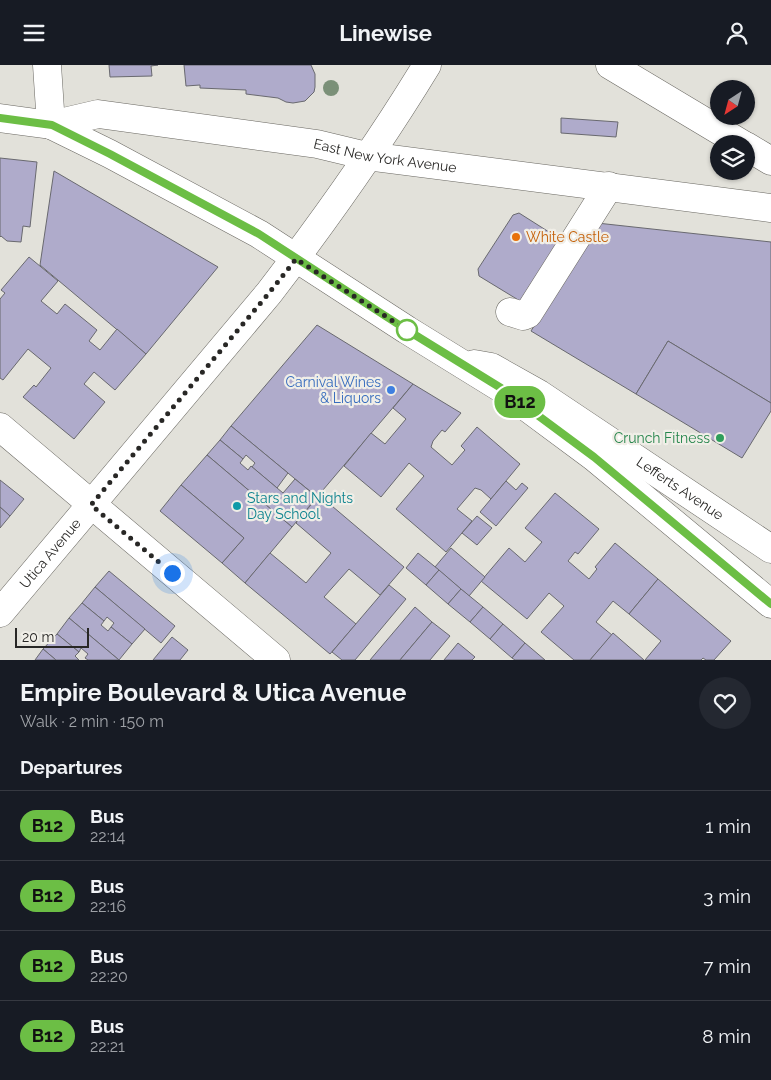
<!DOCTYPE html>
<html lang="en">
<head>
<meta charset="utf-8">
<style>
  :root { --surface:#171b24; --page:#242831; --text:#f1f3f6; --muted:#9ea1a6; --line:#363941 }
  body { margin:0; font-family:Raleway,sans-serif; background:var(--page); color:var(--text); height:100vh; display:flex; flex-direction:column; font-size:19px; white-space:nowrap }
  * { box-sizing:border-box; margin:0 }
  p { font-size:16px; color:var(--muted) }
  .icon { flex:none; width:28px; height:28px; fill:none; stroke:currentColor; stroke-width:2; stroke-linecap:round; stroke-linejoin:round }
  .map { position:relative; height:595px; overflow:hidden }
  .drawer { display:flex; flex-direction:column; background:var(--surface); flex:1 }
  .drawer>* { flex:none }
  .badge { padding:0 10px; border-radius:16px; font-size:18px; line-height:32px }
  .needle { width:32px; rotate:216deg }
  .fabs { position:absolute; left:710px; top:15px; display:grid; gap:10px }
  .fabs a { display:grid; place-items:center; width:45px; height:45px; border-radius:50%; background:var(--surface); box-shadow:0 1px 4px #0004; font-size:25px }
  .scale { position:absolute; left:15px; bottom:12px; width:74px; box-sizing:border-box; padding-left:5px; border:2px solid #282725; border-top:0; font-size:14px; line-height:18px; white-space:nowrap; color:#282725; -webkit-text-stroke:4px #f0eee7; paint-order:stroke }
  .you { position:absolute; width:25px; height:25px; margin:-12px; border:4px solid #fff; border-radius:50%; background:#1a73e8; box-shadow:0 0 0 8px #1a73e833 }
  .map>.badge { position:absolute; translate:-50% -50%; box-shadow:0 0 0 2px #fff }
  h2 { padding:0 20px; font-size:19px; line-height:45px }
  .round { display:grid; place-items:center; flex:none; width:52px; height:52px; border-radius:26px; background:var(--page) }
  .overview { display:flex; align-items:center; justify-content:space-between; height:85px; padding:0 20px }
  h1 { font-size:24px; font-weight:700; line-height:38px }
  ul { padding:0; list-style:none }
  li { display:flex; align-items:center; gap:15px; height:70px; padding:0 20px; border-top:1px solid var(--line) }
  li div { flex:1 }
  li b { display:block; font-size:19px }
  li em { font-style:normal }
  li .badge { min-width:55px; font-weight:700; text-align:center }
  header { display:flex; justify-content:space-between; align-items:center; height:65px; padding:0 20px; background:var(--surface); font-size:22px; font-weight:700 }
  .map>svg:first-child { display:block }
  .building { fill:#afabcb; stroke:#69696f }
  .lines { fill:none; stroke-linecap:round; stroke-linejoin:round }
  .minor-casing { stroke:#696761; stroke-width:29 }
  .major-casing { stroke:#696761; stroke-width:29 }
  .minor { stroke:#fff; stroke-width:28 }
  .major { stroke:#fff; stroke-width:28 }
  .tree { fill:#7b9078 }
  .line-casing { stroke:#fff; stroke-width:11 }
  .line { stroke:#6cbe45; stroke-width:8 }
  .walk { stroke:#282725; stroke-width:5; stroke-dasharray:0 9 }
  .food-dot { fill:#e8710a; stroke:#f0eee7; stroke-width:2 }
  .stop-dot { fill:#fff; stroke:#6cbe45; stroke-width:2.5 }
  .shop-dot { fill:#3f7fe0; stroke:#f0eee7; stroke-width:2 }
  .leisure-dot { fill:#2e9e5b; stroke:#f0eee7; stroke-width:2 }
  .culture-dot { fill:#0f9aa8; stroke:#f0eee7; stroke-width:2 }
  .labels { text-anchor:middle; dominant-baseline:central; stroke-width:4.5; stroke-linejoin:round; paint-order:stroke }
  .street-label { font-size:14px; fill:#282725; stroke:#f0eee7 }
  .food-label { font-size:14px; fill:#c56008; stroke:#f0eee7; text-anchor:start }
  .shop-label { font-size:14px; fill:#366cbe; stroke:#f0eee7; text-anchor:end }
  .leisure-label { font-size:14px; fill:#27864d; stroke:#f0eee7; text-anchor:end }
  .culture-label { font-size:14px; fill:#0d838f; stroke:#f0eee7; text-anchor:start }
</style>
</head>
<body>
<header><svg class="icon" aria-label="menu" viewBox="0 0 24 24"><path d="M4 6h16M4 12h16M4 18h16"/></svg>Linewise<svg class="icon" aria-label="person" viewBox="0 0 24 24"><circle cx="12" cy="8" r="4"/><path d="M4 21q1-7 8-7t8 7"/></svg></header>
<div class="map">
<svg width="771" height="595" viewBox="0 0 771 595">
  <rect width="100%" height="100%" fill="#e2e1da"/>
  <g class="building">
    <polygon points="109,0 158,0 151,1 152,11 110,12"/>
    <polygon points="184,0 311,0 315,9 315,22 314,27 305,36 293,38 286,37 278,33 246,29 246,25 200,23 200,20 186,21"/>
    <polygon points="561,53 618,57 616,72 561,68"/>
    <polygon points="0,93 37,97 30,162 23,161 21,177 7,176 1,171 0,172"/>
    <polygon points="54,106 218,202 146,289 40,200"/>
    <polygon points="519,148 560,174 520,236 479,211 478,204 513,150"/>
    <polygon points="597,158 771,177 771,338 668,276 636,329 531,266"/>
    <polygon points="29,192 58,216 41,236 57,249 65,239 97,265 89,276 100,285 117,264 146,289 115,325 94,307 84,319 105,337 74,374 23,332 34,320 36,322 51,303 28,284 3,315 0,313 0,234 5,228 1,225"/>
    <polygon points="317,260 413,319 317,432 231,361"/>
    <polygon points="668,276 771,338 771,346 742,393 636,329"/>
    <polygon points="413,319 461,348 445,367 442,365 433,376 431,382 452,400 465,385 461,381 477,362 520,399 491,434 481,425 475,423 457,444 472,456 446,487 396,444 424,411 409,398 381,432 344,401 371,368 385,379 406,354 393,343"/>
    <polygon points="231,361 288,408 277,423 252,402 255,398 246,390 243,394 220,375"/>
    <polygon points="220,375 243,394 240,398 248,405 251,401 283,428 295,414 317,432 292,462 207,390"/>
    <polygon points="207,390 292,462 245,518 222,498 244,473 181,420"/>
    <polygon points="0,415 24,434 10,451 0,442"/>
    <polygon points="506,416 516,425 522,418 528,423 496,461 480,447"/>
    <polygon points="181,420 244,473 222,498 160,446"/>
    <polygon points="555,428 599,464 578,489 575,487 568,496 589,514 597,504 595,502 615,478 658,514 629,549 613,536 596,557 612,570 590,595 574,595 541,567 564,541 549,528 527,554 481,516 509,483 525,497 542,477 525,463"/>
    <polygon points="319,430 404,502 380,530 349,504 324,532 356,559 330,589 245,518 270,488 306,518 331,488 296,458"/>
    <polygon points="0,442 10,451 0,463"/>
    <polygon points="477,451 492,463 477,480 462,468"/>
    <polygon points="451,483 485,512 469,531 435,502"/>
    <polygon points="418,488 439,505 426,520 406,503"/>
    <polygon points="439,505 461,524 448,539 426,520"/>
    <polygon points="109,506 175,561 161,578 95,522"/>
    <polygon points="658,514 731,576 714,595 706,595 703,593 701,595 645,595 661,576 629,549"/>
    <polygon points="389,520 406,534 355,595 342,595 332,587"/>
    <polygon points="95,522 145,564 132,579 111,562 114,558 107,552 104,556 82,538"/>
    <polygon points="461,524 483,542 470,557 448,539"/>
    <polygon points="82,538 104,556 101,560 108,566 111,562 132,579 119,595 69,553"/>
    <polygon points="415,542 432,557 400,595 370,595"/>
    <polygon points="483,542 503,559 490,574 470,557"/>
    <polygon points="69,553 119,595 88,595 85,593 88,589 81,583 79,587 57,569"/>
    <polygon points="432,557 450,571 430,595 400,595"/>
    <polygon points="503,559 525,578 512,593 490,574"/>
    <polygon points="613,568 644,595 590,595"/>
    <polygon points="57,569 79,587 75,591 79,595 56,595 43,584"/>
    <polygon points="172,572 188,585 180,595 153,595"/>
    <polygon points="458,578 475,592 472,595 444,595"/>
    <polygon points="525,578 545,595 515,595 512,593"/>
    <polygon points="43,584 56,595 35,595"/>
  </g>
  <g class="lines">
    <defs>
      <g id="minor">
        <polyline points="47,0 51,60"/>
        <polyline points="510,247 523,251 528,249 609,121"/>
        <path id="s1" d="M474,299L491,302L539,329L771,484"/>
        <polyline points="0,362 276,595"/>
      </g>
      <g id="major">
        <polyline points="610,0 742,79"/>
        <path id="s2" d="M0,53L51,60L98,49L317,79L367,91L771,143"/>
        <polyline points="51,60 110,89 259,169 407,265 501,323 594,392 771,539"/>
        <polyline points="746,81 771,96"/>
        <path id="s3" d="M0,548L269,228C325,155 379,79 427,0"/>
      </g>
    </defs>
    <use href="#minor" class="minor-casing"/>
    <use href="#major" class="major-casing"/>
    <use href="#minor" class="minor"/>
    <use href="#major" class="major"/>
  </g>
  <circle class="tree" cx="331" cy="23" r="8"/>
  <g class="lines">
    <defs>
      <polyline id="line" points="0,53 52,60 110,89 259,169 407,265 501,323 594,392 771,539"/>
    </defs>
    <use href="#line" class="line-casing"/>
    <use href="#line" class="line"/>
    <polyline class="walk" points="172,508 91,440 269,228 296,194 407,265"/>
  </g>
  <circle class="food-dot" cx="516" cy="172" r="5"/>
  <circle class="stop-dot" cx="407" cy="265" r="10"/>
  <circle class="shop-dot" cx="391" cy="325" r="5"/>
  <circle class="leisure-dot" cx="720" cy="373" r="5"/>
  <circle class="culture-dot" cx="237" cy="441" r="5"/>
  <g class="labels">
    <g class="street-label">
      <text stroke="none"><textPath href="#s2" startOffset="390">East New York Avenue</textPath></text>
      <text stroke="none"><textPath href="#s1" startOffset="242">Lefferts Avenue</textPath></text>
      <text stroke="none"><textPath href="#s3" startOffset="78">Utica Avenue</textPath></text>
    </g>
    <g class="food-label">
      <text x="526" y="172">White Castle</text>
    </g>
    <g class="shop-label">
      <text x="381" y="317">Carnival Wines<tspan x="381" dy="16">&amp; Liquors</tspan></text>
    </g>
    <g class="leisure-label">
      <text x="710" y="373">Crunch Fitness</text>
    </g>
    <g class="culture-label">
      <text x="247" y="433">Stars and Nights<tspan x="247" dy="16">Day School</tspan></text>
    </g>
  </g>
</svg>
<div class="fabs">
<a><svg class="needle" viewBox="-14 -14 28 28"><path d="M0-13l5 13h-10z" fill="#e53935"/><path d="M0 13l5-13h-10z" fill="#9ea1a6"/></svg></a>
<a><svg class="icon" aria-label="layers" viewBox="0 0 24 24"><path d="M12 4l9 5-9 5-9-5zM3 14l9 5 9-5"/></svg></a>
</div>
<div class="scale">20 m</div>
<div class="you" style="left:172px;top:508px"></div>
<b class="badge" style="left:520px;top:337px;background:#6cbe45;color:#111">B12</b>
</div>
<section class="drawer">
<div class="overview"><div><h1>Empire Boulevard &amp; Utica Avenue</h1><p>Walk · 2 min · 150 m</p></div><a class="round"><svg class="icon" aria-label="heart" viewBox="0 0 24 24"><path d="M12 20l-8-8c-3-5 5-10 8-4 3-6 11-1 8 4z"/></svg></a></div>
<h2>Departures</h2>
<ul>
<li><span class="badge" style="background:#6cbe45;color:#111">B12</span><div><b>Bus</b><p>22:14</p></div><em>1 min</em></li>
<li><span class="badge" style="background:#6cbe45;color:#111">B12</span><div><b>Bus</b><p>22:16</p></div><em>3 min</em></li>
<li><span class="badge" style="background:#6cbe45;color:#111">B12</span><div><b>Bus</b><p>22:20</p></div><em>7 min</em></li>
<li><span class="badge" style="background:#6cbe45;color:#111">B12</span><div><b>Bus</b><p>22:21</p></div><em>8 min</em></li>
</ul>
</section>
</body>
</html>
